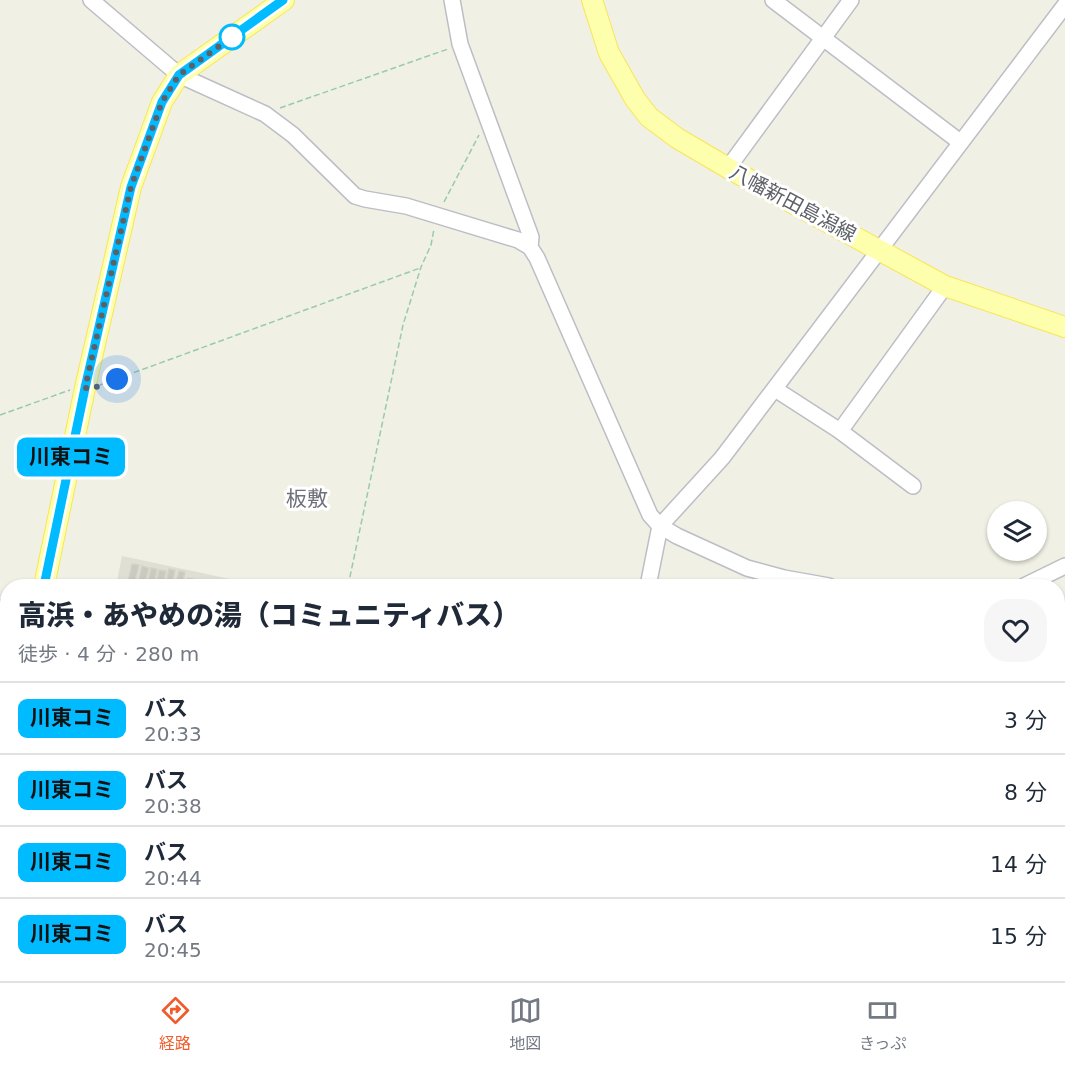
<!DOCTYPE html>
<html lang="ja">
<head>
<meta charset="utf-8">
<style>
  :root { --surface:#fff; --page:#f6f6f7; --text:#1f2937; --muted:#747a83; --line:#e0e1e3; --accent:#f15b2a }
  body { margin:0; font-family:"DejaVu Sans","Noto Sans JP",sans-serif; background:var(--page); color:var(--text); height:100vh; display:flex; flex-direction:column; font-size:22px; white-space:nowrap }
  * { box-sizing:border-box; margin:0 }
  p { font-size:20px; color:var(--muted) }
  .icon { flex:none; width:33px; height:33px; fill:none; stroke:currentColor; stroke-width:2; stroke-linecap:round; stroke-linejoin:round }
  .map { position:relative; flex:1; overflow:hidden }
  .sheet { position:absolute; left:0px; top:579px; width:1065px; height:402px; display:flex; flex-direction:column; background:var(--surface); border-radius:24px 24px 0 0; box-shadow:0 2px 4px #0004 }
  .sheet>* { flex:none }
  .badge { padding:0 12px; border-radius:9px; font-size:21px; line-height:39px }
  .buttons { position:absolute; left:987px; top:501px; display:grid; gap:12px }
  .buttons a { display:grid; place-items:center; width:60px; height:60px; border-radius:50%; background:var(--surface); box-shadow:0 2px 4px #0004; font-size:30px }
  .you { position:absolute; width:30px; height:30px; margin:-15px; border:4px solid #fff; border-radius:50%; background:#1a73e8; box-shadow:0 0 0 9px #1a73e833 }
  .map>.badge { position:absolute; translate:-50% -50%; box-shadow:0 0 0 3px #fff }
  .round { display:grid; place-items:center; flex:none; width:63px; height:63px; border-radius:24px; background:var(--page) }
  .summary { display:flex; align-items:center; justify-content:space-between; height:102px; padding:0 18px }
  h1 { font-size:28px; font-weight:800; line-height:45px }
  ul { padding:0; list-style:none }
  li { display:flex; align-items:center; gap:18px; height:72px; padding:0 18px; border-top:2px solid var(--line) }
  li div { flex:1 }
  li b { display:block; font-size:22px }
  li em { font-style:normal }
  li .badge { min-width:66px; font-weight:700; text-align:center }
  .menu { display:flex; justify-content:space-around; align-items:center; height:84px; border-top:2px solid var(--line); background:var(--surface); font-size:16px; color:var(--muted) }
  .menu a { display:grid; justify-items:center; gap:3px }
  .menu .active { color:var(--accent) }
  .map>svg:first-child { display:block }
  .education { fill:#e0dfd4 }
  .building { fill:#cbcac2; stroke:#d5d3c3; stroke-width:1.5 }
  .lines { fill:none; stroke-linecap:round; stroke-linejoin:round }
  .minor-casing { stroke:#bdbec5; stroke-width:18 }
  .major-casing { stroke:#f8e656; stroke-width:22 }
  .path { stroke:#99caaf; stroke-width:1.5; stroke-dasharray:6 3; stroke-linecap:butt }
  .minor { stroke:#fff; stroke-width:15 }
  .major { stroke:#feffac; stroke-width:20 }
  .line-casing { stroke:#fff; stroke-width:14 }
  .line { stroke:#0bf; stroke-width:9 }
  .walk { stroke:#5d6067; stroke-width:6; stroke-dasharray:0 10.8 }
  .stop-dot { fill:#fff; stroke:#0bf; stroke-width:3 }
  .labels { text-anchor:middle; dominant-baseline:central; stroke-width:6; stroke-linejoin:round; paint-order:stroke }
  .street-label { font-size:20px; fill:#5d6067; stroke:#fff }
  .neighbourhood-label { font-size:21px; fill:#6e7179; stroke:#fff }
</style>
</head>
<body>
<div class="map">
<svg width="1065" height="981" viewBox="0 0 1065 981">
  <rect width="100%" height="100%" fill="#f0f0e5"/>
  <polygon class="education" points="122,556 263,586 116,586"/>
  <g class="building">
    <polygon points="132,564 139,565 134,586 127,586"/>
    <polygon points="142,566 149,568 144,586 137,586"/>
    <polygon points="151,568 157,569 154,586 147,586"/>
    <polygon points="169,569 175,570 172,586 165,586"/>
    <polygon points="159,570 166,571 163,586 156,586"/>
    <polygon points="179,571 185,572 182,586 175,586"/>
    <polygon points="188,578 197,580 196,586 186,586"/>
    <polygon points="211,580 232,585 231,586 210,586"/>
  </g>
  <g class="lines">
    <defs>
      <g id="minor">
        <polyline points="91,0 179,75 265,114 293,135 355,196 365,199 406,206 518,240 530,247 537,258 650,515 660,526 677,536 747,568 784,578 829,586"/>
        <polyline points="452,0 460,44 531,237 530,247"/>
        <polyline points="773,0 960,142"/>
        <polyline points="728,168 851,0"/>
        <polyline points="775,389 840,431 913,486"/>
        <polyline points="840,431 945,286"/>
        <polyline points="648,586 660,526 722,458 1065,5"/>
        <polyline points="1024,586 1065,566"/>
        <polyline points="20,974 55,981"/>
        <polyline points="5,981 8,969"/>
        <polyline points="180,981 182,974"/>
        <polyline points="269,981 271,974"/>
        <polyline points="337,981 338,974"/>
        <polyline points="400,981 401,974"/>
        <polyline points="458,981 460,974"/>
        <polyline points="514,981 515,974"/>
        <polyline points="571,981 572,974"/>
      </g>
      <g id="major">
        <polyline points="592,0 609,53 635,99 649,117 677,138 728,168 945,286 1065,327"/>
        <polyline points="44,586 85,388 131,187 162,102 179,75 284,0"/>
        <polyline points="0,799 8,762"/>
      </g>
    </defs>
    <use href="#minor" class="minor-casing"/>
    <use href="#major" class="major-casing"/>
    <g class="path">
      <polyline points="280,108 448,49"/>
      <polyline points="444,202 479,135"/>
      <polyline points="100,385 420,268"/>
      <polyline points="0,415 70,390"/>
      <polyline points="348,586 403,325 421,267 431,245 434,229"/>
      <polyline points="0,600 8,597"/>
      <polyline points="1058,749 1065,751"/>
      <polyline points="886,974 923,981"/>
      <polyline points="839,981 840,974"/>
    </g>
    <use href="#minor" class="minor"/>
    <use href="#major" class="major"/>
  </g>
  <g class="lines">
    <defs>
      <polyline id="line" points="44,586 85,388 131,187 162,102 179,75 283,0"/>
    </defs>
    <use href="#line" class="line-casing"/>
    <use href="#line" class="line"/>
    <polyline class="walk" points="117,379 96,387 85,388 131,187 162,102 179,75 232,37"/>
  </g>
  <circle class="stop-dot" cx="232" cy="37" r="12"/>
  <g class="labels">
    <g class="street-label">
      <text transform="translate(793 203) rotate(28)">八幡新田島潟線</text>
    </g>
    <g class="neighbourhood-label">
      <text x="307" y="499">板敷</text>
    </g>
  </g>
</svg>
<div class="buttons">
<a><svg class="icon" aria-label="layers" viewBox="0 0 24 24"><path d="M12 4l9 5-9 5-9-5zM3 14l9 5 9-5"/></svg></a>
</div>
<div class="you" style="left:117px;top:379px"></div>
<b class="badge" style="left:71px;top:457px;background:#0bf;color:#111">川東コミ</b>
<section class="sheet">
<div class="summary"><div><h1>高浜・あやめの湯（コミュニティバス）</h1><p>徒歩 · 4 分 · 280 m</p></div><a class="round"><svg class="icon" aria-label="heart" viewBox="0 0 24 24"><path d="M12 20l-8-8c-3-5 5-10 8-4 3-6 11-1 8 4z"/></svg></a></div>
<ul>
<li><span class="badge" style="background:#0bf;color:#111">川東コミ</span><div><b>バス</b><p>20:33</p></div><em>3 分</em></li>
<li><span class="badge" style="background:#0bf;color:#111">川東コミ</span><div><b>バス</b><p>20:38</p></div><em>8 分</em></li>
<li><span class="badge" style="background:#0bf;color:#111">川東コミ</span><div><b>バス</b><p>20:44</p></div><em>14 分</em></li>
<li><span class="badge" style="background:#0bf;color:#111">川東コミ</span><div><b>バス</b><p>20:45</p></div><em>15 分</em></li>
</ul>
</section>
</div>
<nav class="menu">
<a class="active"><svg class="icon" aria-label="directions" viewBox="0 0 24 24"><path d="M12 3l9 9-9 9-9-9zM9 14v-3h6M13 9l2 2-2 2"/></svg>経路</a>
<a><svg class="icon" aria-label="map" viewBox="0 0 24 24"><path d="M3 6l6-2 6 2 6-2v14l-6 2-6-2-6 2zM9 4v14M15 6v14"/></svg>地図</a>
<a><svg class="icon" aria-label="tickets" viewBox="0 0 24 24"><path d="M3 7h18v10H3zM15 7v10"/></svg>きっぷ</a>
</nav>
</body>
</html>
